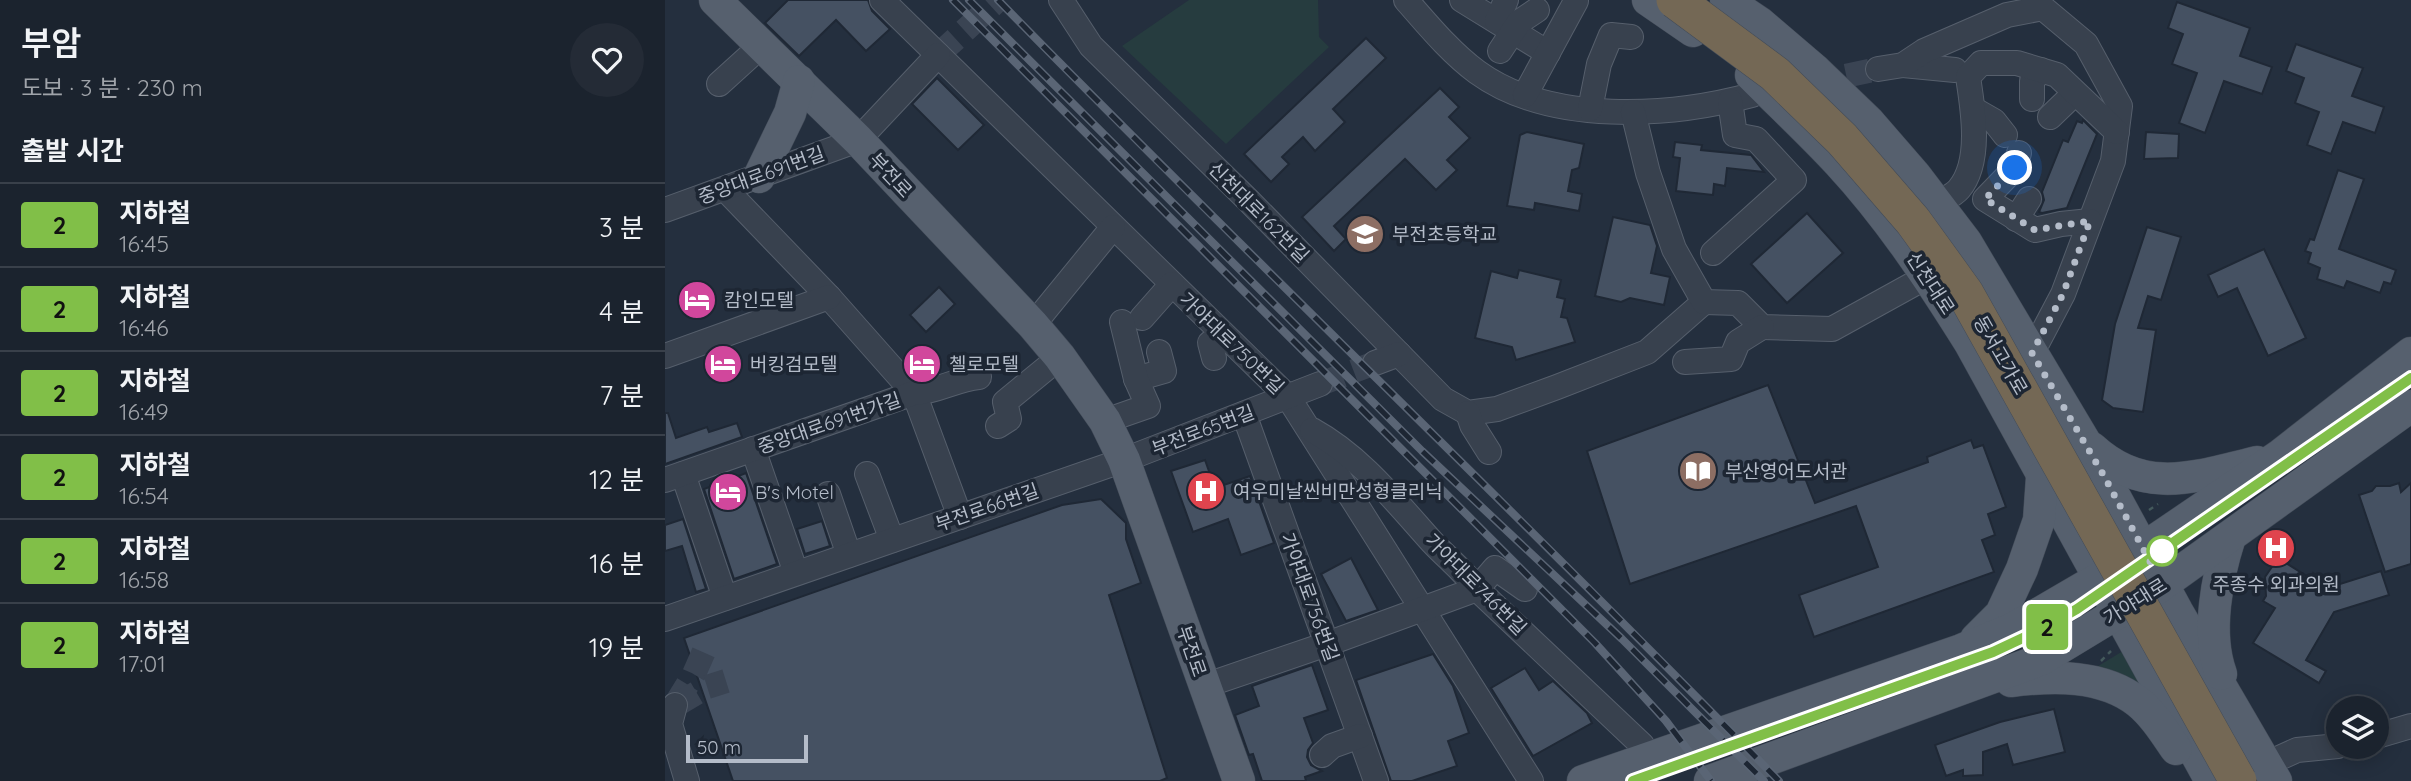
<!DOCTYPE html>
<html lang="ko">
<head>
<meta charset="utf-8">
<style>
  :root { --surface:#1b232e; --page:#242b36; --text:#f1f3f6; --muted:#a0a4aa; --line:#39404a }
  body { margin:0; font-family:Quicksand,"Noto Sans KR",sans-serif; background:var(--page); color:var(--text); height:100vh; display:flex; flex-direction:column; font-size:26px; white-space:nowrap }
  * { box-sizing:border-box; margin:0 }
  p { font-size:23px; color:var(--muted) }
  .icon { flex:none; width:38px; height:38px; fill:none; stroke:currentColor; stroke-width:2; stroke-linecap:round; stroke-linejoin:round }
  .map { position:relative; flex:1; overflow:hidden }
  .sheet { display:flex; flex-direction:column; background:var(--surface); width:665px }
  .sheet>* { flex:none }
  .badge { padding:0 14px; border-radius:5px; font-size:24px; line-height:46px }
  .controls { position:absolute; left:1661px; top:696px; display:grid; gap:14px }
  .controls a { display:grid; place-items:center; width:63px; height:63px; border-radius:50%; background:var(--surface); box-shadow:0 4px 18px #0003,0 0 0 2px var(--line); font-size:35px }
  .scale { position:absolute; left:21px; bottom:18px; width:122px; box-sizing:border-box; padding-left:7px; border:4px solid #b4bcc9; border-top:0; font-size:19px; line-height:24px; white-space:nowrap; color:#b4bcc9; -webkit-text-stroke:5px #1d2633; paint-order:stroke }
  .you { position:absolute; width:35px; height:35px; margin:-18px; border:5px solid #fff; border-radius:50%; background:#1a73e8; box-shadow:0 0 0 10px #1a73e833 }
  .map>.badge { position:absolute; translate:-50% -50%; box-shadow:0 0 0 4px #fff }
  h2 { padding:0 21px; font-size:26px; line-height:63px }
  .round { display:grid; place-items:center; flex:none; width:74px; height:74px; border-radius:37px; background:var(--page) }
  .overview { display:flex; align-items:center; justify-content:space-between; height:119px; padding:0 21px }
  h1 { font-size:33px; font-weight:600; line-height:52px }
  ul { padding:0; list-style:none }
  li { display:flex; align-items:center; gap:21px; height:84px; padding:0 21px; border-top:2px solid var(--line) }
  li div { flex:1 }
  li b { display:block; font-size:26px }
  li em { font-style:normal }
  li .badge { min-width:77px; font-weight:700; text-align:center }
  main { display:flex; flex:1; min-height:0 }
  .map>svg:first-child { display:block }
  .green { fill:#263c3f }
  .building { fill:#455162; stroke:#1f2835; stroke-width:2 }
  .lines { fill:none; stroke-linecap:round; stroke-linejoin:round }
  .minor-tunnel { stroke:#3a4453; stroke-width:24; stroke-dasharray:24 12; stroke-linecap:butt }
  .minor-casing { stroke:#565f6c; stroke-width:26 }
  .major-casing { stroke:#414a57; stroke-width:33 }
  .path { stroke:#44595c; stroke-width:2.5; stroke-dasharray:5 5; stroke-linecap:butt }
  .minor { stroke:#38414e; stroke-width:24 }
  .major { stroke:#56606e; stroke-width:32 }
  .rail-casing { stroke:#5a6575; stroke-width:8 }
  .rail { stroke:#1d2633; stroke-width:5; stroke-dasharray:16; stroke-linecap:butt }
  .highway-bridge-casing { stroke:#434c59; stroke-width:38; stroke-linecap:butt }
  .highway-bridge { stroke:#746855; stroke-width:37 }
  .line-casing { stroke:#fff; stroke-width:16 }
  .line { stroke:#81bf48; stroke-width:10 }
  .walk { stroke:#b4bcc9; stroke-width:7; stroke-dasharray:0 12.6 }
  .stop-dot { fill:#fff; stroke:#81bf48; stroke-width:3.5 }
  .labels { text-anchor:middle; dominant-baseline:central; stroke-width:7; stroke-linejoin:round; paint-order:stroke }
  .street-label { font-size:19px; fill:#b4bcc9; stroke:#1d2633 }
  .poi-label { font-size:19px; fill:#b4bcc9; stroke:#1d2633; text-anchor:start }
</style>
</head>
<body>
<main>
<section class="sheet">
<div class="overview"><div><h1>부암</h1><p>도보 · 3 분 · 230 m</p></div><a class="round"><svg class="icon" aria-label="heart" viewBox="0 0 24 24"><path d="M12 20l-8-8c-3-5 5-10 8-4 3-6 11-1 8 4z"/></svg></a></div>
<h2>출발 시간</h2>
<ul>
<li><span class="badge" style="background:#81bf48;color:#111">2</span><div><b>지하철</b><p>16:45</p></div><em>3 분</em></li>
<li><span class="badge" style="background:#81bf48;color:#111">2</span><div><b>지하철</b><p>16:46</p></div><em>4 분</em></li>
<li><span class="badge" style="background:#81bf48;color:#111">2</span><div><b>지하철</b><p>16:49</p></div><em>7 분</em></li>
<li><span class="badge" style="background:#81bf48;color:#111">2</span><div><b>지하철</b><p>16:54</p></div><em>12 분</em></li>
<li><span class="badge" style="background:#81bf48;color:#111">2</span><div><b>지하철</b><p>16:58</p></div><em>16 분</em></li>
<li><span class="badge" style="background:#81bf48;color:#111">2</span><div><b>지하철</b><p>17:01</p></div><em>19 분</em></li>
</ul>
</section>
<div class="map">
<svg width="1746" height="781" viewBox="0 0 1746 781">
  <rect width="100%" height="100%" fill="#242f3e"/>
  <g class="green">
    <polygon points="524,0 653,0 654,37 664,47 561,144 457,46"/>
    <polygon points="1458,651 1488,697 1425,671"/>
  </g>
  <g class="building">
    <polygon points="123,0 203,0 207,11 225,29 201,51 171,20 134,56 100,23"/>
    <polygon points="1512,2 1585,28 1575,56 1607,67 1597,94 1559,81 1540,133 1514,123 1532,73 1507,64 1518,34 1503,28"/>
    <polygon points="701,38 721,58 668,109 680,122 650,151 638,137 617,157 624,164 606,182 579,154"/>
    <polygon points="1631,44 1698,68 1687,96 1719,107 1710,133 1678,122 1666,154 1642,145 1654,112 1630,103 1639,78 1621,71"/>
    <polygon points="272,78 319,125 293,150 247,104"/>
    <polygon points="775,88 794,107 784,117 805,138 782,160 792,170 771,190 740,159 669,226 681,239 669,251 637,217"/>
    <polygon points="1418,120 1432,134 1402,208 1377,213 1374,212 1379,200 1377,192 1398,140 1403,142 1412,121 1417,123"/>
    <polygon points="862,132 919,144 914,168 907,170 903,191 917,194 914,211 870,203 869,210 842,206 855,135"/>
    <polygon points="1481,132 1514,134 1513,158 1479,159"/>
    <polygon points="1010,142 1037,145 1036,150 1086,155 1099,172 1062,168 1060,186 1049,184 1048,195 1011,191 1015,158 1008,157"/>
    <polygon points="1673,170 1699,179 1674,249 1731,270 1726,284 1719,282 1715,293 1682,281 1679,288 1652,279 1655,268 1643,263 1646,253 1640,251 1645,239 1649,240"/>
    <polygon points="1142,213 1178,253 1122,303 1086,264"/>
    <polygon points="948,217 985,225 992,246 986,273 1005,277 999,305 965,298 956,302 930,296"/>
    <polygon points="1482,227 1516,237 1496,300 1483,296 1473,328 1491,330 1478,412 1448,408 1437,400 1450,324"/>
    <polygon points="1599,249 1641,338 1603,356 1572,288 1553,297 1543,275"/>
    <polygon points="854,270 896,280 892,297 900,299 896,317 902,318 910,342 851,360 847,347 810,338 826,271 852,278"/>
    <polygon points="274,287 290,304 261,332 245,315"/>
    <polygon points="1103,385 1150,503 1263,462 1262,457 1306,440 1309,448 1318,445 1341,507 1323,514 1330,535 1317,540 1329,572 1149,637 1134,595 1213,567 1191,506 965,584 922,451"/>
    <polygon points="0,413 3,413 11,438 42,427 44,432 72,423 77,437 0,464"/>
    <polygon points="540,460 550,488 585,476 609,543 576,555 563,519 528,532 506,471"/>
    <polygon points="81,473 112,564 69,579 39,489"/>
    <polygon points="1734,483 1736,492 1746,483 1746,564 1720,572 1694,495 1707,491 1711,486 1725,486"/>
    <polygon points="436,499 461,523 461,539 476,583 444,595 502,778 495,781 68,781 19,638 397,505"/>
    <polygon points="18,519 41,589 31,592 17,546 0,551 0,525"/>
    <polygon points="157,521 165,546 140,554 132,529"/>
    <polygon points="686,558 713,610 681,621 656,574"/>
    <polygon points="1613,558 1645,578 1648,573 1669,586 1716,571 1724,595 1669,612 1641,660 1661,671 1654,683 1588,643 1610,608 1598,601 1601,596 1600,577"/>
    <polygon points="768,654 788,686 804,733 783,741 792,766 747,781 726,781 691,680"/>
    <polygon points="647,665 663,710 639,718 648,743 643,750 642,757 646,765 657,771 640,777 641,781 597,781 588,754 584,755 570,715 594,706 587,686"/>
    <polygon points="860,668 874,690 888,681 922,713 927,723 868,756 826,688"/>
    <polygon points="1389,709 1400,752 1348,765 1342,744 1318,752 1318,775 1298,776 1298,770 1281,776 1270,745 1335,722"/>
  </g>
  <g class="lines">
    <g class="minor-tunnel">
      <polyline points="273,55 333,0"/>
      <polyline points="1146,83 1213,69"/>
      <polyline points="655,384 710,363"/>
      <polyline points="10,705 29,674 40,649"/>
      <polyline points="11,705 42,687 61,681"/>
    </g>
    <defs>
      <g id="minor">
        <polyline points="217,0 623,397 866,781"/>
        <polyline points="396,0 426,46 584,201 778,399 803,413 832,409 892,387 982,352 1039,302"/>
        <path d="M741,0C763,25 785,52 812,72C885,125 1005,117 1087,95"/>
        <polyline points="797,0 883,53"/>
        <polyline points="832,21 841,0"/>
        <polyline points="835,51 854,22 872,10"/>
        <polyline points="1238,65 1290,70"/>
        <polyline points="1213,69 1238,65 1259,51 1342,15 1378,8 1421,44 1455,106 1448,161 1398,294 1367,353"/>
        <polyline points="54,84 97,45"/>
        <polyline points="860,95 911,1"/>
        <polyline points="1367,99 1367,81 1376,70"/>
        <polyline points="925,109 934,64 946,35 966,37"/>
        <polyline points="1308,109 1329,121 1340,135"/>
        <polyline points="968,112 983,173 1009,249 1039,302 1073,303 1097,327 1167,329 1263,276"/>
        <polyline points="1385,117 1410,93"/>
        <polyline points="1354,153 1350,168 1320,199 1370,230 1396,224 1425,221"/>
        <polyline points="60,189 164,297 249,393 295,517"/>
        <path d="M1272,204C1278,200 1289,195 1294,189C1317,162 1308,109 1303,77L1316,63H1352L1392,75L1452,132"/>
        <polyline points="0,210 193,140 273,55"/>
        <polyline points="1351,219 1364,199"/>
        <polyline points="1048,253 1129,180 1091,139 1070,135 1065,101"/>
        <polyline points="477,318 507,284"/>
        <polyline points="368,325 448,227"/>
        <polyline points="0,356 164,297"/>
        <polyline points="549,358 545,343 558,334"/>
        <polyline points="1020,362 1066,359 1073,342 1097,327"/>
        <polyline points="710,363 734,354"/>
        <polyline points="471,379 499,371 494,352"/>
        <polyline points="803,413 807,425 824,452"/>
        <polyline points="579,414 711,781"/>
        <polyline points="440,421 483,406 471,379 457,322"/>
        <polyline points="333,426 344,419 340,402 395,357"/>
        <path d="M647,430C696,457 730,501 767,542C782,558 799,571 812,589L977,745"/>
        <polyline points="88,449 131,573"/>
        <polyline points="18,474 60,598"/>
        <polyline points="202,474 227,540"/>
        <path d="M0,480L249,393C272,392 291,379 314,377"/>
        <polyline points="163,494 184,555"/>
        <polyline points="0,619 459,460 655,384"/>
        <polyline points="539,686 662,644 812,589 830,568 860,589"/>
        <polyline points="10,705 5,724 22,781"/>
        <polyline points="1712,736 1746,726"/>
        <polyline points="657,755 667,746 695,736"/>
        <polyline points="1601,764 1632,750 1673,746"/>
      </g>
      <g id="major">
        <polyline points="50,0 193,140 368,325 395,357 440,421 459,460 574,781"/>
        <polyline points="983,0 1028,31"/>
        <polyline points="1061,0 1095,23 1150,70 1204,122 1250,175 1301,242 1420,442 1512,611 1611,781"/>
        <path d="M1086,75C1115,104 1145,132 1173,162C1224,217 1265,279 1305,343L1546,781"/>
        <polyline points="94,177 125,113 134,81"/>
        <path d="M1427,448C1479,496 1530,477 1592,462"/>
        <polyline points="1311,639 1336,614 1357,569 1374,520 1377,477"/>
        <path d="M1556,674C1541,633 1552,577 1565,537"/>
        <path d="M1346,681C1388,676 1437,674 1473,702C1489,715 1500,733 1511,749"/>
        <polyline points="918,781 1296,650 1349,628 1433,579 1614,456 1746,353"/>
        <polyline points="1045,781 1375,660 1487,592 1746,406"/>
      </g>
    </defs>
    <use href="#minor" class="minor-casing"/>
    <use href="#major" class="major-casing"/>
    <g class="path">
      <polyline points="1484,510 1493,504"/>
      <polyline points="1436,661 1446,651"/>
    </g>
    <use href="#minor" class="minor"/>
    <use href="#major" class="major"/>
    <defs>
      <g id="rail">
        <polyline points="288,0 930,643 1001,721 1046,781"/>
        <polyline points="304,0 757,451 957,639 1099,781"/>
        <path d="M333,0C590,263 857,517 1114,781"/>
      </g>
    </defs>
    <use href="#rail" class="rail-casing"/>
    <use href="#rail" class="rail"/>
    <defs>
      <polyline id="highway-bridge" points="1010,0 1110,74 1177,139 1248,221 1300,293 1573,781"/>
    </defs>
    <use href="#highway-bridge" class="highway-bridge-casing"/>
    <use href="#highway-bridge" class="highway-bridge"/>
  </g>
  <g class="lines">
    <defs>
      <polyline id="line" points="968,781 1328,652 1379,628 1412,609 1746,378"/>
    </defs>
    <use href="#line" class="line-casing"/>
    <use href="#line" class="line"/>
    <polyline class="walk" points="1350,168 1320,199 1370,230 1425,221 1398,294 1367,353 1439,476 1488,567 1497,551"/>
  </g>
  <defs>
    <symbol id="school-disc" viewBox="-11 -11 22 22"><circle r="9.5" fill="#8d6e63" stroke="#1d2633"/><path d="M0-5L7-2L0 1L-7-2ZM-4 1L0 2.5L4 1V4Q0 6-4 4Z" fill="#fff"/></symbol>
    <symbol id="hotel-disc" viewBox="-11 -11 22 22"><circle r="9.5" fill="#d1479c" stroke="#1d2633"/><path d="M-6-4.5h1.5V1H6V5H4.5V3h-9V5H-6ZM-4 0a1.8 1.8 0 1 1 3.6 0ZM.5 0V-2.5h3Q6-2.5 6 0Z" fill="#fff"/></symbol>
    <symbol id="library-disc" viewBox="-11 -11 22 22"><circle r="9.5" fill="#8d6e63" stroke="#1d2633"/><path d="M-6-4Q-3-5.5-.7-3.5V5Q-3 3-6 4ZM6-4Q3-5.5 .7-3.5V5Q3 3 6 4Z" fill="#fff"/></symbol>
    <symbol id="hospital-disc" viewBox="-11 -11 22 22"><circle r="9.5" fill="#e0444e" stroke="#1d2633"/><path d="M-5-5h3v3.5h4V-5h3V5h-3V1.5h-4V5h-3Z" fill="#fff"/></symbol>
  </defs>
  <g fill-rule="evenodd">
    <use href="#school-disc" x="678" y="212" width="44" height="44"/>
    <use href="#hotel-disc" x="10" y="278" width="44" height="44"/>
    <use href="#hotel-disc" x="36" y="342" width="44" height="44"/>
    <use href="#hotel-disc" x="235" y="342" width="44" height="44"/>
    <use href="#library-disc" x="1011" y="449" width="44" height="44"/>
    <use href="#hospital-disc" x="519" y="469" width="44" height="44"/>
    <use href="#hotel-disc" x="41" y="470" width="44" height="44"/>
    <use href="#hospital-disc" x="1589" y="526" width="44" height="44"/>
  </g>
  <circle class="stop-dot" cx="1497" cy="551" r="14"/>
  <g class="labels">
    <g class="street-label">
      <text transform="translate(96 175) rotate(-20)">중앙대로691번길</text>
      <text transform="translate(226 175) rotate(47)">부전로</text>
      <text transform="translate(594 212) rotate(45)">신천대로162번길</text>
      <text transform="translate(1266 283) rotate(57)">신천대로</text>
      <text transform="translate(567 343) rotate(44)">가야대로750번길</text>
      <text transform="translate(1336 355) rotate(60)">동서고가로</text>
      <text transform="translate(164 423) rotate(-19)">중앙대로691번가길</text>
      <text transform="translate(538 430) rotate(-21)">부전로65번길</text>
      <text transform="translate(322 507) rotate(-19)">부전로66번길</text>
      <text transform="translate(811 584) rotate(45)">가야대로746번길</text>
      <text transform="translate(645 597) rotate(70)">가야대로756번길</text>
      <text transform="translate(1470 601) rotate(-32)">가야대로</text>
      <text transform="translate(527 651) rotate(71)">부전로</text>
    </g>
    <g class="poi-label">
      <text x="727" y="234">부전초등학교</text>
      <text x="59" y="300">캄인모텔</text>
      <text x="85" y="364">버킹검모텔</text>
      <text x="284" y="364">첼로모텔</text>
      <text x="1060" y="471">부산영어도서관</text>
      <text x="568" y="491">여우미날씬비만성형클리닉</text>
      <text x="90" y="492">B's Motel</text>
      <text x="1611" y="584" text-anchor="middle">주종수 외과의원</text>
    </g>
  </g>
</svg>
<div class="controls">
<a><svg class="icon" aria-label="layers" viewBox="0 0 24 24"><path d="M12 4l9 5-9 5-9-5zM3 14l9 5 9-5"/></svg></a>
</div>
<div class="scale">50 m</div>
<div class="you" style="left:1350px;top:168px"></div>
<b class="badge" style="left:1382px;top:627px;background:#81bf48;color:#111">2</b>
</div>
</main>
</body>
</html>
